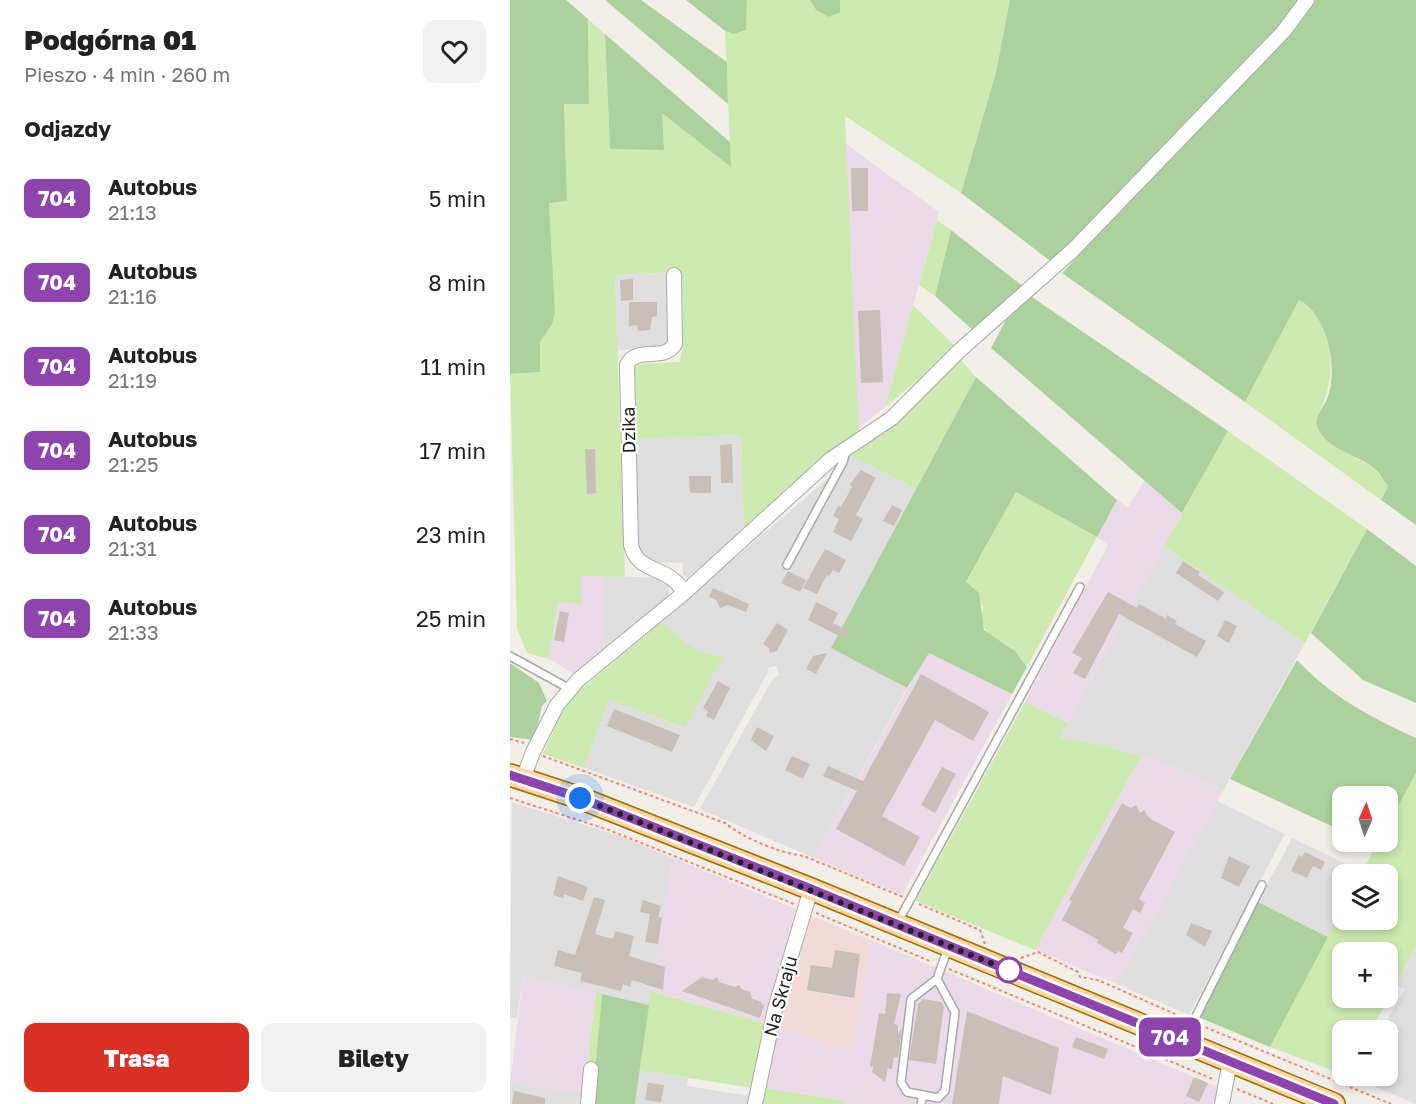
<!DOCTYPE html>
<html lang="pl">
<head>
<meta charset="utf-8">
<style>
  :root { --surface:#fff; --page:#f2f2f2; --text:#222; --muted:#767676; --accent:#d93025 }
  body { margin:0; font-family:"Golos Text",sans-serif; background:var(--page); color:var(--text); height:100vh; display:flex; flex-direction:column; font-size:22px; white-space:nowrap }
  * { box-sizing:border-box; margin:0 }
  p { font-size:20px; color:var(--muted) }
  .icon { flex:none; width:33px; height:33px; fill:none; stroke:currentColor; stroke-width:2; stroke-linecap:round; stroke-linejoin:round }
  .map { position:relative; flex:1; overflow:hidden }
  .panel { display:flex; flex-direction:column; background:var(--surface); width:510px }
  .panel>* { flex:none }
  .badge { padding:0 12px; border-radius:9px; font-size:21px; line-height:39px }
  .needle { width:39px; rotate:3deg }
  .buttons { position:absolute; left:822px; top:786px; display:grid; gap:12px }
  .buttons a { display:grid; place-items:center; width:66px; height:66px; border-radius:12px; background:var(--surface); box-shadow:0 3px 9px #0003; font-size:30px }
  .you { position:absolute; width:30px; height:30px; margin:-15px; border:4px solid #fff; border-radius:50%; background:#1a73e8; box-shadow:0 0 0 9px #1a73e833 }
  .map>.badge { position:absolute; translate:-50% -50%; box-shadow:0 0 0 3px #fff }
  h2 { padding:0 24px; font-size:22px; line-height:54px }
  .round { display:grid; place-items:center; flex:none; width:63px; height:63px; border-radius:12px; background:var(--page) }
  .overview { display:flex; align-items:center; justify-content:space-between; height:102px; padding:0 24px }
  h1 { font-size:28px; font-weight:800; line-height:45px }
  .cta { display:flex; gap:12px; margin-top:auto; padding:12px 24px }
  .cta a { flex:1; height:69px; border-radius:12px; background:var(--accent); color:#fff; font-size:24px; font-weight:800; line-height:69px; text-align:center }
  .cta a+a { background:var(--page); color:var(--text) }
  ul { padding:0; list-style:none }
  li { display:flex; align-items:center; gap:18px; height:84px; padding:0 24px }
  li div { flex:1 }
  li b { display:block; font-size:22px }
  li em { font-style:normal }
  li .badge { min-width:66px; font-weight:700; text-align:center }
  main { display:flex; flex:1; min-height:0 }
  .map>svg:first-child { display:block }
  .residential { fill:#e0dfdf }
  .commercial { fill:#f2dad9 }
  .industrial { fill:#ebdbe8 }
  .grass { fill:#cdebb0; fill-rule:evenodd }
  .forest { fill:#add19e }
  .building { fill:#c7bfb8 }
  .lines { fill:none; stroke-linecap:round; stroke-linejoin:round }
  .service-casing { stroke:#a9a9a9; stroke-width:10 }
  .minor-casing { stroke:#a9a9a9; stroke-width:16 }
  .primary-casing { stroke:#a06b00; stroke-width:24 }
  .path { stroke:#fa8072; stroke-width:2; stroke-dasharray:3 3; stroke-linecap:butt }
  .service { stroke:#fff; stroke-width:7 }
  .minor { stroke:#fff; stroke-width:14 }
  .primary { stroke:#fcd6a4; stroke-width:21 }
  .line-casing { stroke:#fff; stroke-width:14 }
  .line { stroke:#8e44ad; stroke-width:9 }
  .walk { stroke:#222; stroke-width:6; stroke-dasharray:0 10.8 }
  .stop-dot { fill:#fff; stroke:#8e44ad; stroke-width:3 }
  .labels { text-anchor:middle; dominant-baseline:central; stroke-width:4.5; stroke-linejoin:round; paint-order:stroke }
  .street-label { font-size:18px; fill:#222; stroke:#fff }
</style>
</head>
<body>
<main>
<section class="panel">
<div class="overview"><div><h1>Podgórna 01</h1><p>Pieszo · 4 min · 260 m</p></div><a class="round"><svg class="icon" aria-label="heart" viewBox="0 0 24 24"><path d="M12 20l-8-8c-3-5 5-10 8-4 3-6 11-1 8 4z"/></svg></a></div>
<h2>Odjazdy</h2>
<ul>
<li><span class="badge" style="background:#8e44ad;color:#fff">704</span><div><b>Autobus</b><p>21:13</p></div><em>5 min</em></li>
<li><span class="badge" style="background:#8e44ad;color:#fff">704</span><div><b>Autobus</b><p>21:16</p></div><em>8 min</em></li>
<li><span class="badge" style="background:#8e44ad;color:#fff">704</span><div><b>Autobus</b><p>21:19</p></div><em>11 min</em></li>
<li><span class="badge" style="background:#8e44ad;color:#fff">704</span><div><b>Autobus</b><p>21:25</p></div><em>17 min</em></li>
<li><span class="badge" style="background:#8e44ad;color:#fff">704</span><div><b>Autobus</b><p>21:31</p></div><em>23 min</em></li>
<li><span class="badge" style="background:#8e44ad;color:#fff">704</span><div><b>Autobus</b><p>21:33</p></div><em>25 min</em></li>
</ul>
<div class="cta"><a>Trasa</a><a>Bilety</a></div>
</section>
<div class="map">
<svg width="906" height="1104" viewBox="0 0 906 1104">
  <rect width="100%" height="100%" fill="#f2efe9"/>
  <g class="residential">
    <polygon points="157,273 159,343 154,348 107,350 105,275"/>
    <polygon points="231,435 234,532 177,578 173,575 173,563 136,562 129,555 124,439"/>
    <polygon points="340,455 406,489 322,648 397,688 304,858 190,809 262,680 269,675 266,666 257,668 259,670 184,807 74,768 99,699 174,728 212,656 199,656 183,650 151,622 324,473 273,568 278,570"/>
    <polygon points="654,546 795,643 713,791 656,764 631,756 588,744 549,738"/>
    <polygon points="95,576 159,578 159,595 95,650"/>
    <polygon points="707,801 775,834 679,1015 607,984"/>
    <polygon points="2,802 113,837 163,858 139,1005 13,976 7,1018 0,1017"/>
    <polygon points="782,838 853,872 851,874 832,874 832,910 818,937 748,902"/>
    <polygon points="906,947 906,1104 844,1078 846,1076 878,1076 878,1030 871,1030 895,989 886,985"/>
    <polygon points="130,1070 178,1078 177,1086 240,1096 238,1104 125,1104"/>
    <polygon points="0,1083 76,1094 75,1104 0,1104"/>
  </g>
  <polygon class="commercial" points="297,914 361,940 342,1053 267,1026"/>
  <g class="industrial">
    <polygon points="336,144 429,212 375,407 348,429"/>
    <polygon points="635,480 672,513 558,723 515,702 598,545 587,537 607,500 618,507"/>
    <polygon points="71,576 95,576 95,650 66,675 39,659 48,602"/>
    <polygon points="418,652 502,694 392,895 304,858"/>
    <polygon points="631,756 656,764 713,791 607,984 525,950"/>
    <polygon points="163,858 286,909 254,1023 141,991"/>
    <polygon points="361,940 708,1087 705,1104 333,1104 333,1101 256,1088 267,1026 342,1053"/>
    <polygon points="13,976 86,992 76,1094 0,1083"/>
  </g>
  <g class="grass">
    <polygon points="237,0 300,0 306,10 330,12 330,0 500,0 486,72 451,193 335,116 349,438 305,462 234,532 231,435 124,439 123,369 128,364 170,362 173,342 172,272 105,275 115,577 71,576 72,604 48,602 39,659 17,653 7,629 0,374 30,372 30,342 42,325 45,312 39,202 57,201 54,104 79,104 78,19 95,34 100,149 151,112 221,166 215,31 224,34 236,30"/>
    <polygon points="427,220 441,230 425,296 409,285"/>
    <path d="M789,300C827,324 828,380 807,416L822,444L865,469L878,486L871,500L735,402Z"/>
    <polygon points="403,305 447,348 375,407"/>
    <polygon points="450,359 466,377 406,489 340,455"/>
    <polygon points="718,431 857,529 795,643 654,546"/>
    <path d="M506,492L587,537L517,667C513,662 510,656 506,652C488,634 467,639 473,607L456,583Z"/>
    <path d="M151,622C171,639 185,655 213,656L175,728L99,699L74,768L33,754L57,701Z"/>
    <polygon points="515,702 558,723 550,738 588,744 631,756 525,950 406,901"/>
    <path d="M906,773V947L861,1030H832V1074L760,1047L832,910V920H878V874H851L868,842H878V825ZM832,952H878V998H832Z"/>
    <polygon points="140,991 254,1023 241,1088 130,1070"/>
    <polygon points="86,992 92,994 86,1063 78,1063"/>
    <polygon points="256,1088 334,1101 333,1104 253,1104"/>
  </g>
  <g class="forest">
    <polygon points="0,0 56,0 78,19 79,104 54,104 57,201 39,203 45,312 42,325 30,342 30,372 0,374"/>
    <polygon points="95,0 131,0 217,62 218,104"/>
    <polygon points="176,0 237,0 236,30 224,34 215,31"/>
    <polygon points="300,0 330,0 330,12 319,17 306,10"/>
    <polygon points="500,0 791,0 782,13 543,263 451,193 486,72"/>
    <path d="M803,0H906V525L871,500L878,486C873,480 869,472 864,468C848,455 816,449 808,428C803,417 813,408 817,399C829,369 818,315 789,300L735,402L552,273L785,25Z"/>
    <polygon points="95,34 220,142 221,167 152,113 154,150 100,149"/>
    <polygon points="441,230 515,288 465,332 425,296"/>
    <polygon points="519,295 718,431 672,513 481,348 502,309"/>
    <polygon points="466,377 607,500 587,537 506,492 456,582 469,593 474,630 505,651 517,667 502,694 419,653 397,688 321,648"/>
    <polygon points="857,529 906,566 906,703 853,680 801,633"/>
    <path d="M787,660C820,696 862,718 906,738V773L878,825V796H832V831L720,779Z"/>
    <polygon points="0,663 29,683 37,701 32,706 24,740 0,737"/>
    <polygon points="748,902 818,937 760,1047 688,1017"/>
    <polygon points="92,994 139,1005 125,1104 82,1104"/>
  </g>
  <g class="building">
    <polygon points="341,168 358,168 358,211 342,211"/>
    <polygon points="123,279 123,300 111,301 110,280"/>
    <polygon points="119,302 147,302 147,316 142,317 140,330 128,331 127,325 119,326"/>
    <polygon points="370,310 373,382 351,383 348,311"/>
    <polygon points="222,444 223,483 211,483 210,445"/>
    <polygon points="75,449 85,449 86,493 77,494"/>
    <polygon points="351,470 366,478 346,515 353,519 341,541 323,532 329,519 323,516 328,506 331,507 342,487 340,485 343,480"/>
    <polygon points="179,476 201,476 201,493 180,493"/>
    <polygon points="382,505 392,510 384,526 373,521"/>
    <polygon points="315,549 336,560 329,573 323,570 319,576 317,575 307,594 293,588"/>
    <polygon points="673,561 690,572 688,575 714,592 708,601 666,573"/>
    <polygon points="278,571 296,580 290,592 271,583"/>
    <polygon points="203,588 239,604 236,612 218,605 210,608 206,600 199,597"/>
    <polygon points="598,592 627,608 629,604 656,619 657,615 667,621 665,624 696,641 687,657 609,614 575,679 563,673 572,658 562,653"/>
    <polygon points="306,602 328,613 323,623 339,632 335,639 298,620"/>
    <polygon points="50,611 59,613 54,642 44,640"/>
    <polygon points="715,620 727,626 719,643 707,636"/>
    <polygon points="267,623 278,630 267,651 260,653 259,648 253,644"/>
    <polygon points="317,653 306,674 296,669 303,656"/>
    <polygon points="411,674 479,712 463,741 425,720 372,816 410,837 394,866 326,829 347,791 313,776 318,766 353,781"/>
    <polygon points="208,681 220,688 204,720 196,716 198,711 193,708"/>
    <polygon points="104,709 170,735 162,752 97,726"/>
    <polygon points="247,727 264,736 256,751 241,740"/>
    <polygon points="282,756 300,764 293,779 275,770"/>
    <polygon points="432,767 446,774 425,813 411,805"/>
    <polygon points="612,803 621,808 626,805 630,813 634,810 639,818 665,832 629,899 635,903 630,913 623,909 613,928 623,933 612,953 608,951 606,954 587,943 588,940 552,920 562,901 559,900"/>
    <polygon points="795,852 815,862 811,870 803,866 797,878 781,871 789,855 792,857"/>
    <polygon points="719,856 740,866 729,887 711,878"/>
    <polygon points="48,876 78,887 73,901 54,894 53,898 43,895"/>
    <polygon points="84,897 95,900 85,934 103,939 105,931 124,936 119,956 155,967 153,990 122,980 120,987 113,984 111,991 70,981 72,973 44,966 48,950 65,955"/>
    <polygon points="133,900 151,906 148,917 143,915 152,918 148,944 135,942 140,914 130,912"/>
    <polygon points="681,923 702,931 695,947 676,935"/>
    <polygon points="325,950 350,954 344,998 297,990 301,965 322,968"/>
    <polygon points="192,977 202,980 207,977 209,982 225,987 229,985 231,989 240,992 242,999 250,1001 254,1006 250,1018 172,991"/>
    <polygon points="377,993 391,994 384,1024 388,1025 388,1034 392,1028 388,1058 384,1057 382,1069 378,1068 375,1082 362,1072 363,1067 360,1066 369,1013 375,1014"/>
    <polygon points="413,999 431,1002 434,1006 426,1064 399,1060 408,1004"/>
    <polygon points="457,1011 549,1048 541,1095 493,1076 489,1104 442,1104"/>
    <polygon points="566,1037 598,1049 594,1059 562,1047"/>
    <polygon points="684,1077 698,1083 689,1102 676,1096"/>
    <polygon points="138,1083 154,1085 151,1102 135,1100"/>
    <polygon points="4,1091 35,1098 35,1104 2,1104"/>
  </g>
  <g class="lines">
    <defs>
      <g id="service">
        <polyline points="277,565 333,462 336,451"/>
        <polyline points="0,656 60,689"/>
        <polyline points="388,922 570,587"/>
        <polyline points="427,979 445,1012 435,1091 428,1098 397,1092 391,1082 401,999 427,979 438,948"/>
        <polyline points="674,1040 752,885"/>
        <polyline points="411,1104 413,1095"/>
      </g>
      <g id="minor">
        <path d="M164,275L165,344C154,363 126,345 117,365L121,545C128,575 159,564 174,593"/>
        <polyline points="13,779 23,752 47,705 68,680 174,593 321,459 382,418 449,351 563,250 773,32 797,0"/>
        <polyline points="78,1104 81,1069"/>
        <polyline points="245,1104 265,1009 301,889"/>
        <polyline points="712,1104 720,1061"/>
      </g>
      <polyline id="primary" points="0,775 70,798 301,889 824,1104"/>
    </defs>
    <use href="#service" class="service-casing"/>
    <use href="#minor" class="minor-casing"/>
    <use href="#primary" class="primary-casing"/>
    <g class="path">
      <polyline points="0,739 14,743"/>
      <path d="M33,756L215,823C235,839 270,853 294,856L393,897"/>
      <polyline points="0,798 99,830 284,904"/>
      <polyline points="409,904 470,930 475,944"/>
      <polyline points="306,913 422,962"/>
      <polyline points="511,958 528,952 568,972 570,977 588,980 674,1018"/>
      <polyline points="439,969 705,1080"/>
      <polyline points="690,1025 881,1104"/>
      <polyline points="727,1089 763,1104"/>
    </g>
    <use href="#service" class="service"/>
    <use href="#minor" class="minor"/>
    <use href="#primary" class="primary"/>
  </g>
  <g class="lines">
    <defs>
      <polyline id="line" points="0,775 70,798 301,889 824,1104"/>
    </defs>
    <use href="#line" class="line-casing"/>
    <use href="#line" class="line"/>
    <polyline class="walk" points="70,798 501,971 499,970"/>
  </g>
  <circle class="stop-dot" cx="499" cy="970" r="12"/>
  <g class="labels">
    <g class="street-label">
      <text transform="translate(118 430) rotate(-91)">Dzika</text>
      <text transform="translate(270 996) rotate(-75)">Na Skraju</text>
    </g>
  </g>
</svg>
<div class="buttons">
<a><svg class="needle" viewBox="-14 -14 28 28"><path d="M0-13l5 13h-10z" fill="#e53935"/><path d="M0 13l5-13h-10z" fill="#767676"/></svg></a>
<a><svg class="icon" aria-label="layers" viewBox="0 0 24 24"><path d="M12 4l9 5-9 5-9-5zM3 14l9 5 9-5"/></svg></a>
<a>+</a>
<a>−</a>
</div>
<div class="you" style="left:70px;top:798px"></div>
<b class="badge" style="left:660px;top:1037px;background:#8e44ad;color:#fff">704</b>
</div>
</main>
</body>
</html>
